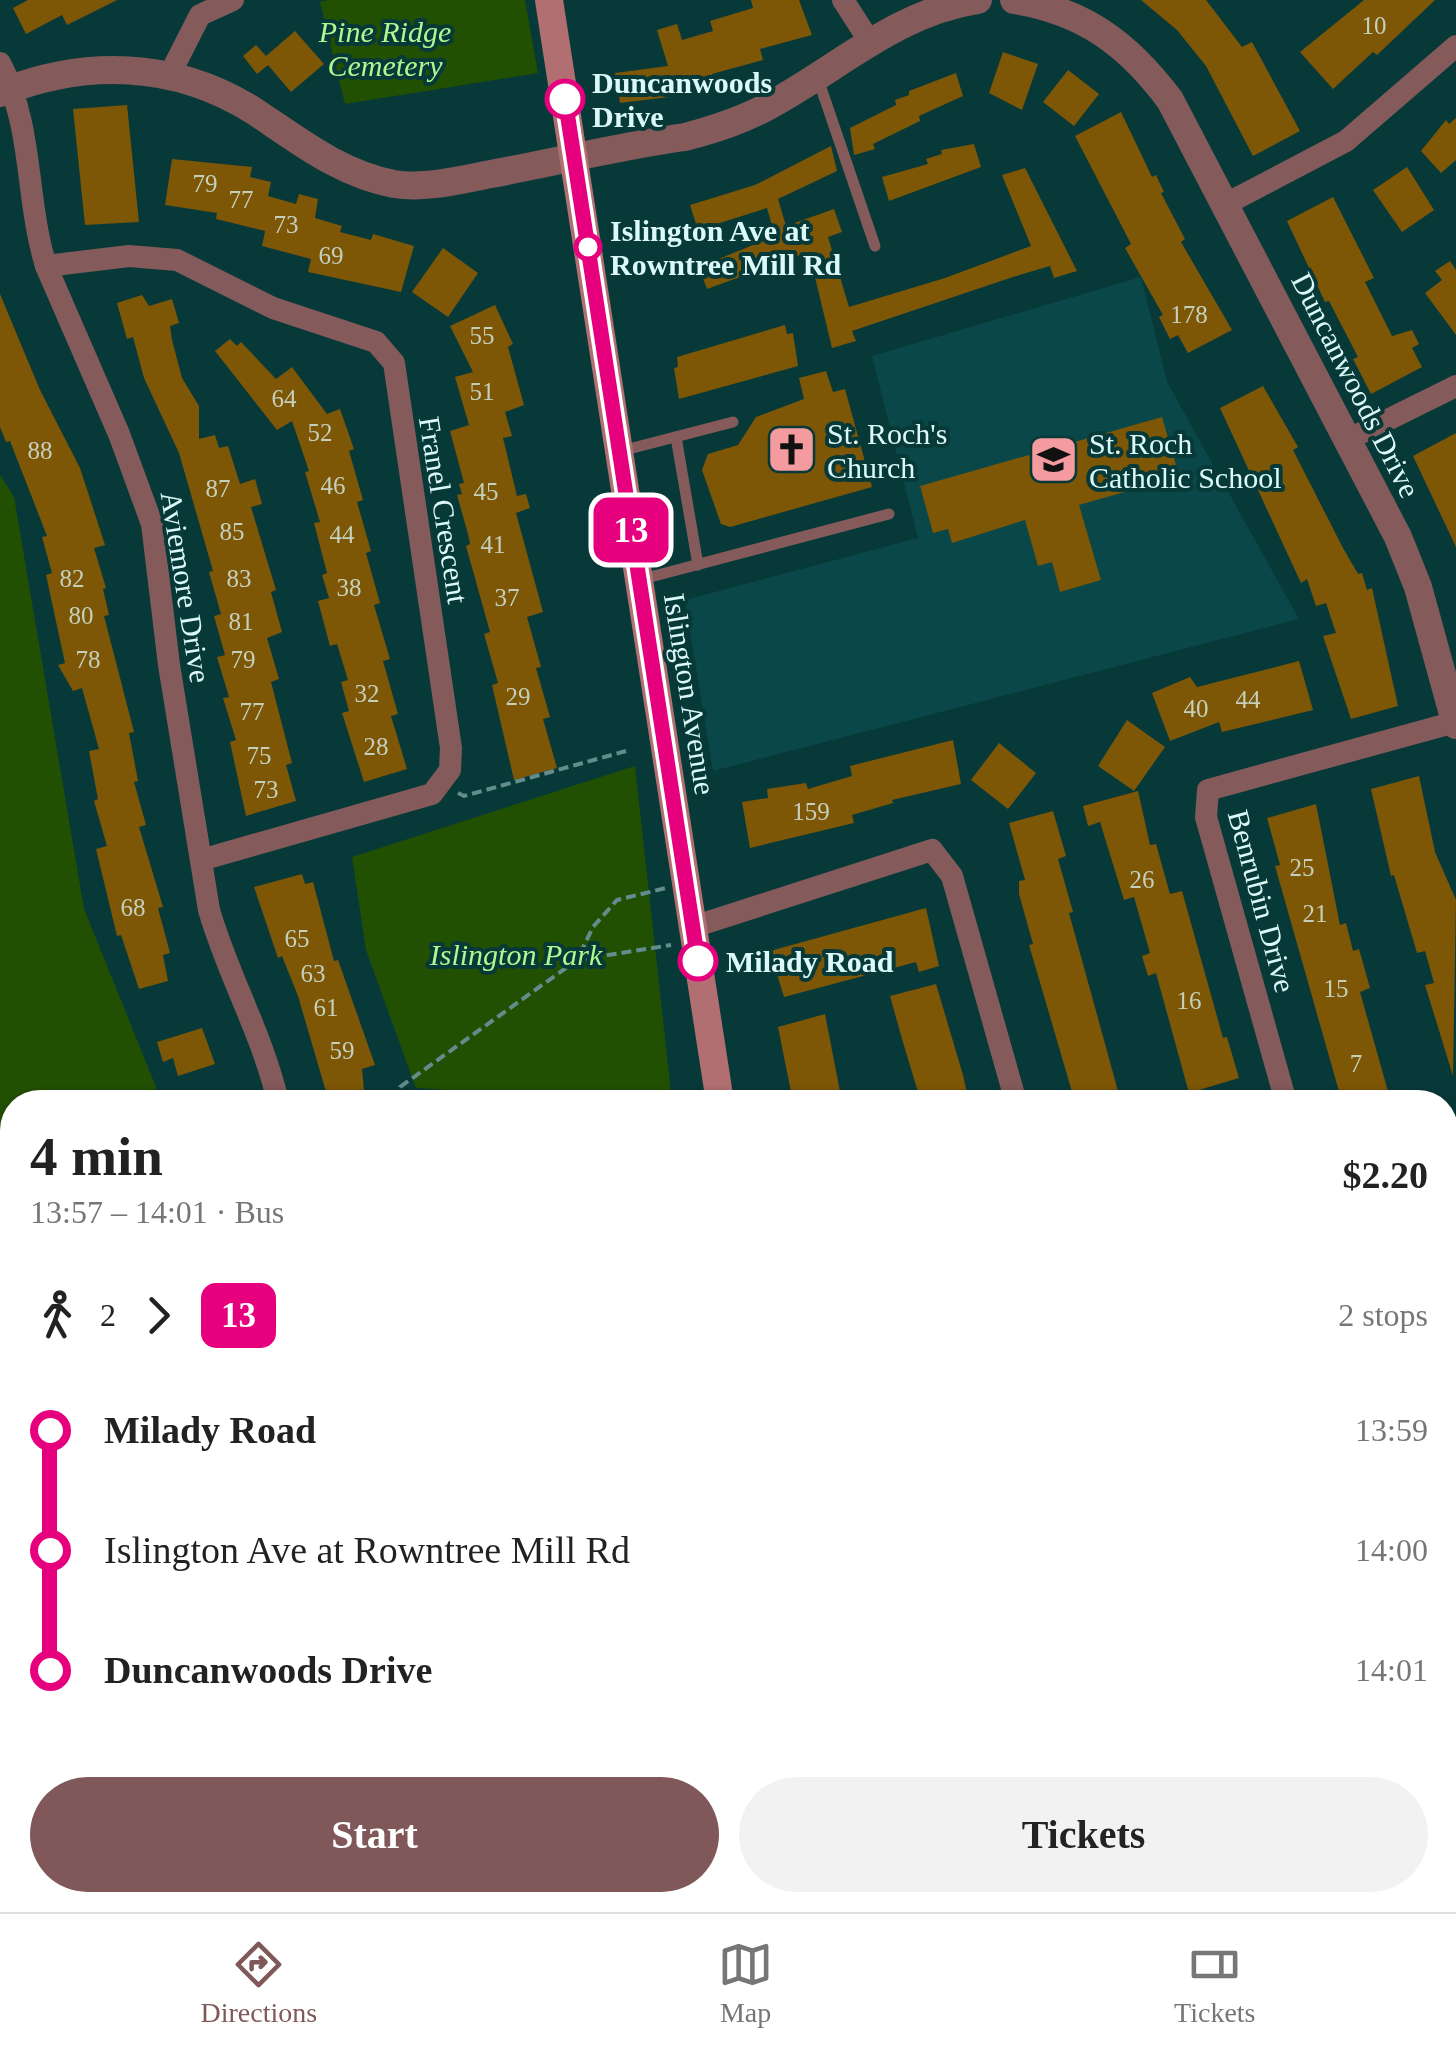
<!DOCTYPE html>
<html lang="en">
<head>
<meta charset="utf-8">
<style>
  :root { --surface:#fff; --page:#f2f2f2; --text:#222; --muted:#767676; --line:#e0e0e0; --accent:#80585a }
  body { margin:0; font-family:Georgia,serif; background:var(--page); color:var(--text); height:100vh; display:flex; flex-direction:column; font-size:38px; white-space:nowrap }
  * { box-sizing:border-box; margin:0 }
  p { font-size:32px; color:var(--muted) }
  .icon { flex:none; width:55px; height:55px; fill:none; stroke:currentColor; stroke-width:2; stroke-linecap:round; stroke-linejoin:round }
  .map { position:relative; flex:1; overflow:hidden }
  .panel { position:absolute; left:0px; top:1090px; width:1458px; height:822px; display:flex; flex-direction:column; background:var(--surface); border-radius:40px 40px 0 0; box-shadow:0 2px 8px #0004 }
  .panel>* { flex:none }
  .badge { padding:0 20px; border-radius:15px; font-size:35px; line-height:65px }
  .map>.badge { position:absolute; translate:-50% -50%; box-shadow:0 0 0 5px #fff }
  .legs { display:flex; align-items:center; gap:15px; height:110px; padding:0 30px; font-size:32px }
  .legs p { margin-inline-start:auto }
  .overview { display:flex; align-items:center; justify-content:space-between; height:170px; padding:0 30px }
  h1 { font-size:55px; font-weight:600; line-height:75px }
  .cta { display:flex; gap:20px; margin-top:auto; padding:20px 30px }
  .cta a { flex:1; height:115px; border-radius:60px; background:var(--accent); color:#fff; font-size:40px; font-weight:600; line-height:115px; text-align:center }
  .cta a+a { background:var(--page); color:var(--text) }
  ul { padding:0 30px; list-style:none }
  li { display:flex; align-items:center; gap:35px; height:120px; font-size:38px }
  li i { display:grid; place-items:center; width:15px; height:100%; margin:0 12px; background:currentColor }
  li i::after { content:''; width:25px; height:25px; margin:-12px; border:8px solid; border-radius:50%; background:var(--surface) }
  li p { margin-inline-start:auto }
  li:first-child i { background:linear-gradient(#0000 50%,currentColor 0) }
  li:last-child i { background:linear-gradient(currentColor 50%,#0000 0) }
  .dock { display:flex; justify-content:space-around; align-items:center; height:140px; border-top:2px solid var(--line); background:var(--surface); font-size:28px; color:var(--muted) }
  .dock a { display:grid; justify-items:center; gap:5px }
  .dock .on { color:var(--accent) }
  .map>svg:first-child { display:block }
  .built { fill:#0a4748 }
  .green { fill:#225003 }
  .building { fill:#7d5606 }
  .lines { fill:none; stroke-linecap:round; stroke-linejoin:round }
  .path { stroke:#638c8c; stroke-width:4; stroke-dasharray:10 5; stroke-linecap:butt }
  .service { stroke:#845a5b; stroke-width:11 }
  .minor { stroke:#845a5b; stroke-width:22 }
  .tertiary { stroke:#845a5b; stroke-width:28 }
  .secondary { stroke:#b16f72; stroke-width:28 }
  .line-1-casing { stroke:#fff; stroke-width:22 }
  .line-1 { stroke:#e6007e; stroke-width:15 }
  .stop-1-dot { fill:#fff; stroke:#e6007e; stroke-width:5 }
  .labels { text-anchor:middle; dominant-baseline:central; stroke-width:8; stroke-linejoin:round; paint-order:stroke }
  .number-label { font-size:25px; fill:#c4d0bc }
  .park-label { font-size:30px; font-style:italic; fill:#aff890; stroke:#083939 }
  .stop-label { font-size:30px; font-weight:bold; fill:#dcf9f9; stroke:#083939; text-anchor:start }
  .street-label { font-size:30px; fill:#dcf9f9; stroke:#083939 }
  .poi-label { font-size:30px; fill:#dcf9f9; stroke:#083939; text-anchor:start }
</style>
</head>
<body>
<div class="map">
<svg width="1456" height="1912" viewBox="0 0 1456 1912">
  <rect width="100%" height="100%" fill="#083939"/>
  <g class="built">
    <polygon points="1141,277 1167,382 1299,619 713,771 685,600 918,538 872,356"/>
    <polygon points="1456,1293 1456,1790 1445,1793 1445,1296"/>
  </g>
  <g class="green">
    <polygon points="328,0 525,0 538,73 345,104 320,2"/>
    <polygon points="0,475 14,497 84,909 156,1087 155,1102 12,1102 12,1900 146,1900 156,1912 0,1912"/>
    <path d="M635,766L672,1102C586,1103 502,1093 416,1088L366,950L352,857Z"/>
  </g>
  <g class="building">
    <polygon points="28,0 117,0 67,25 62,15 26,34 13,8"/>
    <polygon points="751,0 799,0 812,35 760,49 763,60 712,74 715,83 669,97 620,103 615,73 668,66 657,30 677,24 682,40 713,31 710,21 753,8"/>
    <polygon points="1141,0 1206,0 1242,47 1252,42 1300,131 1253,156 1206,66 1177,30"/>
    <polygon points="1364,0 1435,0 1377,55 1373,52 1333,89 1300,52"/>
    <polygon points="295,31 324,64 291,92 268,65 257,74 243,56 256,45 266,56"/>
    <polygon points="1003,52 1038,64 1022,110 989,93"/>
    <polygon points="1068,70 1099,94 1074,126 1043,102"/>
    <polygon points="956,73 963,96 919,116 920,121 873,144 875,149 854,155 850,128 896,105 895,100 909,95 909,91"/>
    <polygon points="127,105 139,222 85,225 73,109"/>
    <polygon points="1121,112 1152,177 1156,175 1164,192 1161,193 1185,239 1181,242 1232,330 1188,353 1178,335 1170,339 1159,317 1163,315 1125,248 1131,244 1075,136"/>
    <polygon points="1456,118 1456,160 1441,173 1421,151 1446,120 1449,124"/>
    <polygon points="974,144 981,167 889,201 882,177 928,164 926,159 942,154 941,150"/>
    <polygon points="831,146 837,171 778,199 786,226 834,209 842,232 828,237 849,307 945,278 1031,246 1002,175 1025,168 1077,271 1054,278 1050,266 1013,277 852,331 856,341 832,348 809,252 707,289 699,267 775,236 767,208 698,230 690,205 755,185"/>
    <polygon points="172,159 252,167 250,177 271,182 268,196 296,204 299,194 318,199 315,218 342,226 340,232 371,240 373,234 414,246 401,292 308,272 311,259 262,246 265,231 216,219 217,213 165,205"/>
    <polygon points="1407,167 1434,210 1402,232 1373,190"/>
    <polygon points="1333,197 1374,278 1365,282 1392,336 1412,330 1419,344 1412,348 1422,367 1371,394 1353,359 1358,357 1329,301 1325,302 1287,221"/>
    <polygon points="443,248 478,273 448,317 412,292"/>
    <polygon points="1450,261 1456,270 1456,335 1425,293 1442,280 1435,271"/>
    <polygon points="0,294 40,390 80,468 105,545 94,548 106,588 103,589 109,615 104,616 134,732 129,733 138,781 134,782 146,825 139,827 163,907 158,908 170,953 163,955 168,981 139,989 121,935 117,936 96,849 107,846 94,801 98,799 89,751 99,749 82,688 73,691 58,665 65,663 46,575 52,573 42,537 47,536 10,441 6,442 0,427"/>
    <polygon points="142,295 149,306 172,299 179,323 170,326 172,340 182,378 199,406 199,439 215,435 219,448 228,446 240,484 255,479 262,504 251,507 276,590 271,592 282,632 267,638 279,679 271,682 292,763 286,765 296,801 246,816 230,742 236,740 223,698 229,697 217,657 225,655 214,616 221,614 209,572 213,571 179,453 144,378 133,337 127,339 117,303"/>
    <polygon points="495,305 513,344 508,347 524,405 505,412 512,436 503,438 517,496 526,494 530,508 516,513 543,612 527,617 541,667 536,668 550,717 543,719 557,768 514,780 492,685 498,683 484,634 490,632 466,546 470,544 468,534 457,495 462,494 459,484 464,483 450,431 469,425 455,377 473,372 450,326"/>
    <polygon points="785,325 787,334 793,333 798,366 679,399 674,368 678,367 677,357"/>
    <polygon points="230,339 237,346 241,342 276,379 292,367 327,414 340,409 354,449 349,451 363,500 357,502 371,551 366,553 380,603 374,605 390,659 383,661 398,714 391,716 407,769 364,782 342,713 349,711 341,682 348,680 337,644 330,646 318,601 329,598 322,575 327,573 314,523 320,522 305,472 309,471 292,421 277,430 215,351"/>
    <polygon points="826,371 833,392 845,389 872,487 730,527 721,524 702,470 708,454 738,445 756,417 804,399 799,378"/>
    <polygon points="1263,386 1298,447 1293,450 1343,548 1358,574 1362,573 1367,590 1372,588 1398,706 1351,719 1323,636 1336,633 1326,603 1316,606 1307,579 1301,583 1220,408"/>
    <polygon points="1162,417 1176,465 1167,467 1170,479 1079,505 1101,580 1060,592 1052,562 1038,566 1025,520 952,543 948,529 933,533 920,486"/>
    <polygon points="1456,433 1456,547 1413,456"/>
    <polygon points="1299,661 1313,710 1222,732 1219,722 1170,741 1152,693 1190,677 1197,687"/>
    <polygon points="1127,720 1165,747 1134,791 1098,766"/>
    <polygon points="953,740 961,784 892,800 893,803 852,815 854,823 750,848 742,802 768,798 767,789 806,783 808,789 852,776 850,766"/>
    <polygon points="999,743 1036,773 1008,809 971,780"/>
    <polygon points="1419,776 1435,852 1456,900 1453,1076 1425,985 1434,983 1425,951 1417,953 1394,875 1391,876 1371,789"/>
    <polygon points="1138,791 1150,845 1156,844 1170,894 1182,891 1223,1038 1227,1037 1239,1078 1189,1093 1156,973 1148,976 1142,956 1150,953 1134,897 1124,900 1100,822 1088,826 1083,806"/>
    <polygon points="1316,804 1340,925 1346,923 1353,951 1359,949 1370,988 1360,992 1391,1102 1342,1102 1275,866 1280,865 1267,818"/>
    <polygon points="1053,811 1066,856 1058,859 1073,912 1069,913 1121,1102 1075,1102 1029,945 1033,944 1019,894 1019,881 1025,880 1009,823"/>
    <polygon points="302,874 305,884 313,882 334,961 338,960 375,1065 362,1069 365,1102 329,1102 298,996 282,956 278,958 254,887"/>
    <polygon points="926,908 939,966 919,972 916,962 784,997 770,951"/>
    <polygon points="936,984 963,1075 969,1102 921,1102 902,1039 890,996"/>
    <polygon points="825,1014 842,1102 793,1102 778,1027"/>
    <polygon points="202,1028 215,1064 178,1076 173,1058 163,1062 157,1042"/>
  </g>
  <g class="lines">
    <g class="path">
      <polyline points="458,793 464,796 626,751"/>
      <polyline points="577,960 671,945"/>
      <polyline points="399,1102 400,1087 577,960 593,927 617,900 666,888"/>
      <polyline points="824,1900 829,1912"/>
      <polyline points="962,1900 972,1912"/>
    </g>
    <g class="service">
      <polyline points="817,76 875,246"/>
      <polyline points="676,437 698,565"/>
      <polyline points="621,451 733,422"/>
      <polyline points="639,580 889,514"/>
      <polyline points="932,1912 940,1900"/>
    </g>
    <g class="minor">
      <polyline points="843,0 870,42"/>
      <path d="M0,63C34,127 25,198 46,266L119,434L152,524L169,665L209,910C228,976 263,1035 278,1102"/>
      <polyline points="170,74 200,15 233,0"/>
      <polyline points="1226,204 1346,141 1456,46"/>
      <polyline points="46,266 129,256 177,260 273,308 376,342 394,363 451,748 450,770 432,794 201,860"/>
      <polyline points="1347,440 1456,386"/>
      <polyline points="693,927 932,850 952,876 1016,1102"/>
      <polyline points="1286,1102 1206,817 1208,790 1455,722"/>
      <polyline points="1445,1158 1456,1155"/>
      <polyline points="357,1900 380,1912"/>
      <polyline points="1143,1900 1146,1912"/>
      <polyline points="477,1912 487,1900"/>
    </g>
    <g class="tertiary">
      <path d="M1014,0C1084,11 1128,44 1170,100L1398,537L1418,587L1456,725"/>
      <path d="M0,93C85,59 175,61 254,111C298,140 340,174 394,184C426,189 459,180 491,174C556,162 620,146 685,137C715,129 744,120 772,104C841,66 898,12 978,0"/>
    </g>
    <g class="secondary">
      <polyline points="549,0 720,1102"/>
      <polyline points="736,1912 738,1900"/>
    </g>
  </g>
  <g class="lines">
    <defs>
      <polyline id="line-1" points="565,99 698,961"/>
    </defs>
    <use href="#line-1" class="line-1-casing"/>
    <use href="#line-1" class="line-1"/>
  </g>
  <defs>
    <symbol id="church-square" viewBox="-11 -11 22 22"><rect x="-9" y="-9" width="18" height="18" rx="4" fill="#f49b9f" stroke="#083939"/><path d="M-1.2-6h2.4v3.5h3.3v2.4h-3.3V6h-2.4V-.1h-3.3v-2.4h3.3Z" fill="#111"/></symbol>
    <symbol id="school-square" viewBox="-11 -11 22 22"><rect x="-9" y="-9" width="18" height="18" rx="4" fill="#f49b9f" stroke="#083939"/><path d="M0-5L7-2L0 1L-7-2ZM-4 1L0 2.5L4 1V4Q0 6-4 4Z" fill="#111"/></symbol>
  </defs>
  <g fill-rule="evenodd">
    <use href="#church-square" x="764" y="422" width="55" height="55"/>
    <use href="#school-square" x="1026" y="432" width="55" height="55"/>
  </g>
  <g class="stop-1-dot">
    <circle cx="565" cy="99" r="18"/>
    <circle cx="588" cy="247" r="12"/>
    <circle cx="698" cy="961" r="18"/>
  </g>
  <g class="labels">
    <g class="number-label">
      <text x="1374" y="25">10</text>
      <text x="205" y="183">79</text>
      <text x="241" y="199">77</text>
      <text x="286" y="224">73</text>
      <text x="331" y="255">69</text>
      <text x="1189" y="314">178</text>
      <text x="482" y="335">55</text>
      <text x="482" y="391">51</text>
      <text x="284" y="398">64</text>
      <text x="320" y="432">52</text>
      <text x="40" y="450">88</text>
      <text x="333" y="485">46</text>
      <text x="218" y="488">87</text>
      <text x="486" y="491">45</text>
      <text x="232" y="531">85</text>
      <text x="342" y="534">44</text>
      <text x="493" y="544">41</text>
      <text x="72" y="578">82</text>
      <text x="239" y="578">83</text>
      <text x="349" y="587">38</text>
      <text x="507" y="597">37</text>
      <text x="81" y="615">80</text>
      <text x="241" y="621">81</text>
      <text x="88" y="659">78</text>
      <text x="243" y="659">79</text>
      <text x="367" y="693">32</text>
      <text x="518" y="696">29</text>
      <text x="1248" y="699">44</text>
      <text x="1196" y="708">40</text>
      <text x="252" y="711">77</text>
      <text x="376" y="746">28</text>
      <text x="259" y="755">75</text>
      <text x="266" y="789">73</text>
      <text x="811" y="811">159</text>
      <text x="1302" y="867">25</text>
      <text x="1142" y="879">26</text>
      <text x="133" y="907">68</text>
      <text x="1315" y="913">21</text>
      <text x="297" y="938">65</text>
      <text x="313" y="973">63</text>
      <text x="1336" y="988">15</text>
      <text x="1189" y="1000">16</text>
      <text x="326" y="1007">61</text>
      <text x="342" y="1050">59</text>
      <text x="1356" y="1063">7</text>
    </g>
    <g class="park-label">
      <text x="385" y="31">Pine Ridge<tspan x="385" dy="34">Cemetery</tspan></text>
      <text x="516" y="954">Islington Park</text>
    </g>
    <g class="stop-label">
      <text x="592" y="82">Duncanwoods<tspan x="592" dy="34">Drive</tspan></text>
      <text x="610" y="230">Islington Ave at<tspan x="610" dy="34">Rowntree Mill Rd</tspan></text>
      <text x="726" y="961">Milady Road</text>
    </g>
    <g class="street-label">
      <text transform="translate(1356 385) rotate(63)">Duncanwoods Drive</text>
      <text transform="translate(444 510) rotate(81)">Franel Crescent</text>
      <text transform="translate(186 587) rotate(81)">Aviemore Drive</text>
      <text transform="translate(690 694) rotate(81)">Islington Avenue</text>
      <text transform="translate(1262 901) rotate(75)">Benrubin Drive</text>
    </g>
    <g class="poi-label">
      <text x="827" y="433">St. Roch's<tspan x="827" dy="34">Church</tspan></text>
      <text x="1089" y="443">St. Roch<tspan x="1089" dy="34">Catholic School</tspan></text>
    </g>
  </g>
</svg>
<b class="badge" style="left:631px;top:530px;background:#e6007e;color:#fff">13</b>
<section class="panel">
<div class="overview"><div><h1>4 min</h1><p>13:57 – 14:01 · Bus</p></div><b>$2.20</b></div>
<div class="legs"><svg class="icon" aria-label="walk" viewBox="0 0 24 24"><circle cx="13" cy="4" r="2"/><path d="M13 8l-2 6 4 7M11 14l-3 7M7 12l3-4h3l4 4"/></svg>2<svg class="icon" aria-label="forward" viewBox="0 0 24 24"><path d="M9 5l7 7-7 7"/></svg><b class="badge" style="background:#e6007e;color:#fff">13</b><p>2 stops</p></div>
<ul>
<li><i style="color:#e6007e"></i><b>Milady Road</b><p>13:59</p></li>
<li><i style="color:#e6007e"></i><span>Islington Ave at Rowntree Mill Rd</span><p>14:00</p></li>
<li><i style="color:#e6007e"></i><b>Duncanwoods Drive</b><p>14:01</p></li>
</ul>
<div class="cta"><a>Start</a><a>Tickets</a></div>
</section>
</div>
<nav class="dock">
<a class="on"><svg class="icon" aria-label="directions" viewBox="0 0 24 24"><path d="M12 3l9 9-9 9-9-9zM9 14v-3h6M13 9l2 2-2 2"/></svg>Directions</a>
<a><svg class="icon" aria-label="map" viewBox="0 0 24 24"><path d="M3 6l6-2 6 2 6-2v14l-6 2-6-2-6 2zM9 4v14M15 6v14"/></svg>Map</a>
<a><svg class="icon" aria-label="tickets" viewBox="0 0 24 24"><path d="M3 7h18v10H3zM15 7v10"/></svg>Tickets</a>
</nav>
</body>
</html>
